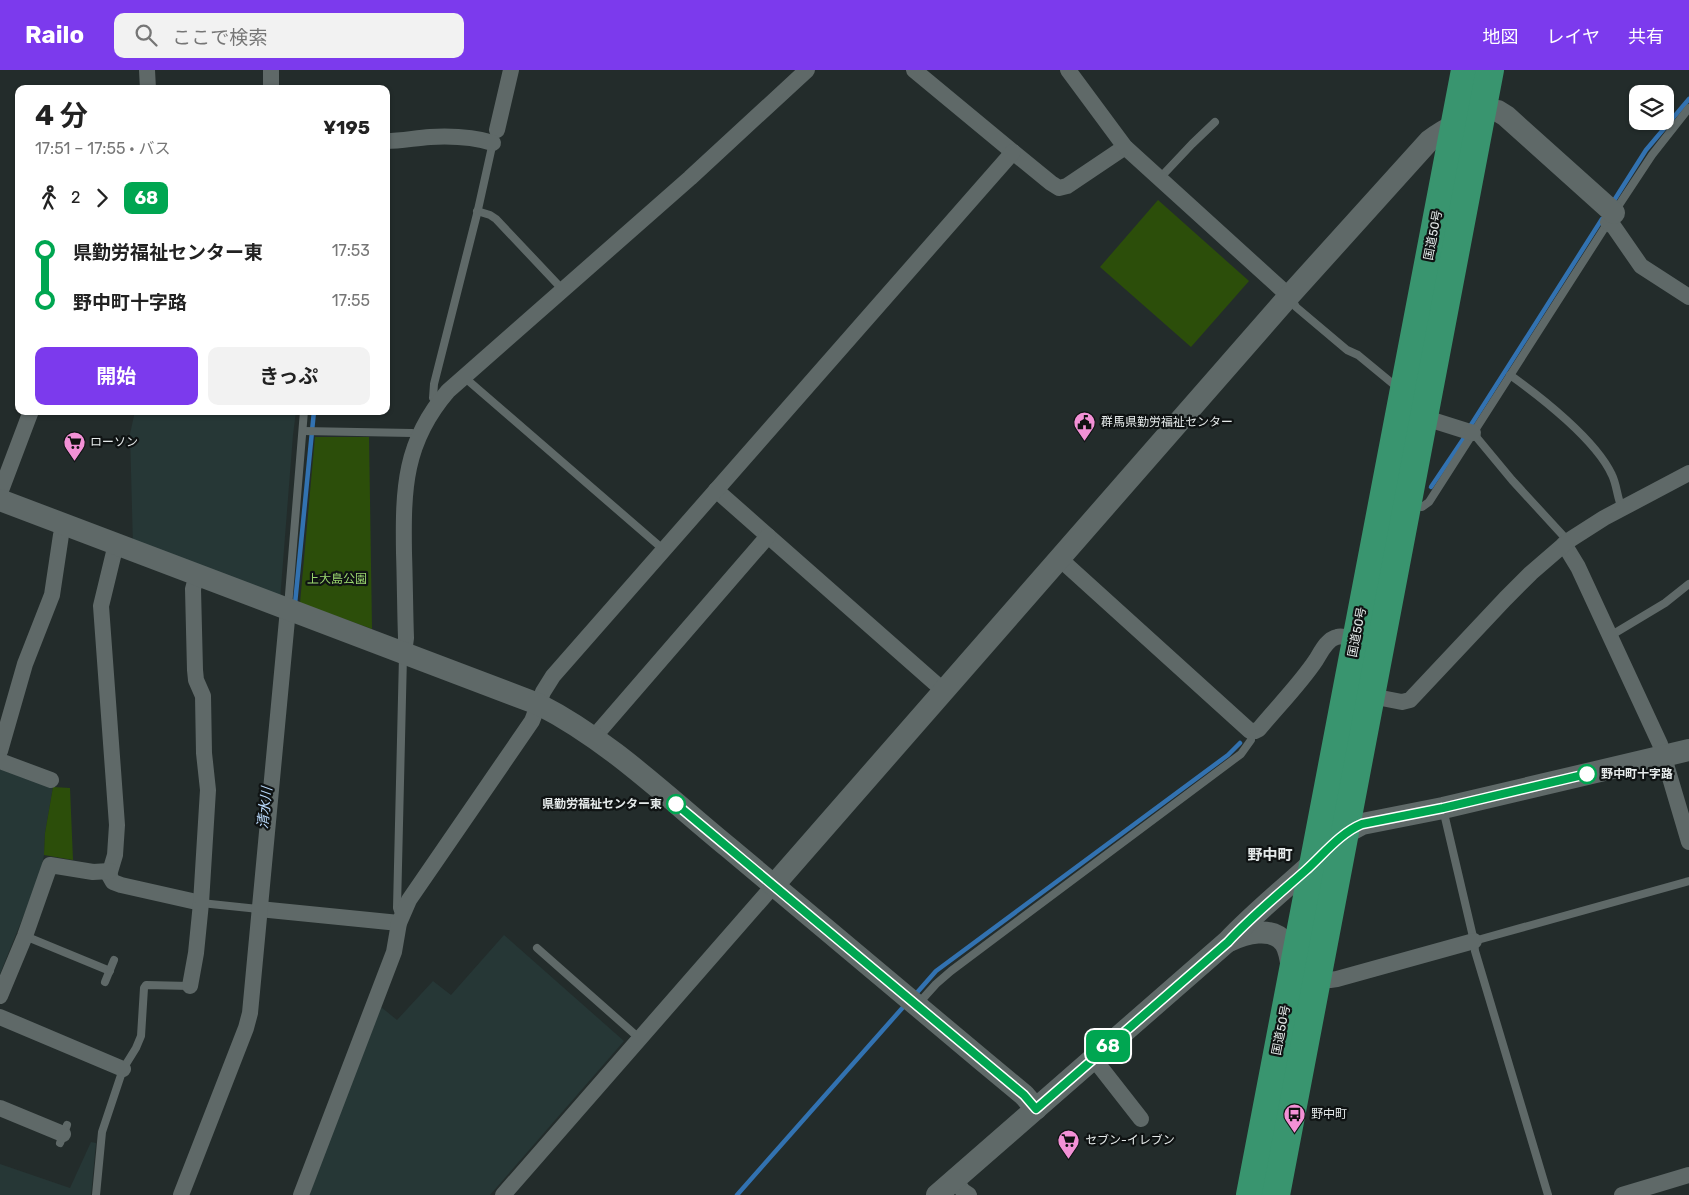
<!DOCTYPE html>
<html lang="ja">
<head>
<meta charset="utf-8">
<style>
  :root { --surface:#fff; --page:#f2f2f2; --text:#222; --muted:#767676; --accent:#7c3aed }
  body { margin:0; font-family:Rubik,"Noto Sans JP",sans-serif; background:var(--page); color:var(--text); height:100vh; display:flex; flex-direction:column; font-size:19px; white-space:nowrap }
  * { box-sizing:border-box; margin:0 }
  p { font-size:16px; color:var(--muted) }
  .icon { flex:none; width:28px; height:28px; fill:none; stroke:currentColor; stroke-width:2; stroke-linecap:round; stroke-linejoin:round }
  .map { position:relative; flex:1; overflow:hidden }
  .details { position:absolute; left:15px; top:15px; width:375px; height:330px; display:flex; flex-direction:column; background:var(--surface); border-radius:10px; box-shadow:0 1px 4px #0004 }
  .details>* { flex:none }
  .badge { padding:0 10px; border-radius:8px; font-size:18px; line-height:32px }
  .fabs { position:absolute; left:1629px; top:15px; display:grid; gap:10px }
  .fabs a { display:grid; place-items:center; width:45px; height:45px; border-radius:10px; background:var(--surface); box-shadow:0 1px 4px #0004; font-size:25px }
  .map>.badge { position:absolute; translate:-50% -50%; box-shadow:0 0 0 2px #fff }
  .legs { display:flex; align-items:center; gap:8px; height:55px; padding:0 20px; font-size:16px }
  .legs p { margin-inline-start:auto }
  .head { display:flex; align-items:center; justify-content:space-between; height:85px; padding:0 20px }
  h1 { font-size:28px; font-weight:700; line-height:38px }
  .cta { display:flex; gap:10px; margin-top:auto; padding:10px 20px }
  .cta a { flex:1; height:58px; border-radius:10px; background:var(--accent); color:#fff; font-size:20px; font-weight:700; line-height:58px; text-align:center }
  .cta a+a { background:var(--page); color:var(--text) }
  ul { padding:0 20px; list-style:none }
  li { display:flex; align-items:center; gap:18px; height:50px; font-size:19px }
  li i { display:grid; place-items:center; width:8px; height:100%; margin:0 6px; background:currentColor }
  li i::after { content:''; width:12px; height:12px; margin:-6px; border:4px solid; border-radius:50%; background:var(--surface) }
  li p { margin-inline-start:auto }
  li:first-child i { background:linear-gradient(#0000 50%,currentColor 0) }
  li:last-child i { background:linear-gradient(currentColor 50%,#0000 0) }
  header { display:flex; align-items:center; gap:30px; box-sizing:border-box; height:70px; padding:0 25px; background:var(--accent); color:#fff }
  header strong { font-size:24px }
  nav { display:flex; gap:28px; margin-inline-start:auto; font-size:18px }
  .search { width:350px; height:45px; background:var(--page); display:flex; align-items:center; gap:12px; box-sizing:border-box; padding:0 18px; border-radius:10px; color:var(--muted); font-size:19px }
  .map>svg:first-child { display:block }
  .built { fill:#263736 }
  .green { fill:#2c4e0a }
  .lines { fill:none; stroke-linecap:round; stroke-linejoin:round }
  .stream { stroke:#3272b1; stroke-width:4.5 }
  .lane { stroke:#5f6968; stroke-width:8 }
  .street { stroke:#5f6968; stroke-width:16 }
  .secondary { stroke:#5f6968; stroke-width:22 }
  .highway { stroke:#39956f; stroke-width:28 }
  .line-1-casing { stroke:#fff; stroke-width:11 }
  .line-1 { stroke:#00a651; stroke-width:8 }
  .stop-1-dot { fill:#fff; stroke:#00a651; stroke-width:2.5 }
  .labels { text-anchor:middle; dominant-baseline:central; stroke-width:4.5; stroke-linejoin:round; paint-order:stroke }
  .street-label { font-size:12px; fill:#e5eaea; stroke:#0f1313 }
  .poi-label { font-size:12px; fill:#e5eaea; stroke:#0f1313; text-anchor:start }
  .park-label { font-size:12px; fill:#9bd76f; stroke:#0f1313 }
  .stop-label { font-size:12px; font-weight:bold; fill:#e5eaea; stroke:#0f1313; text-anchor:start }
  .water-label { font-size:14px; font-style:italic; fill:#b9d9fc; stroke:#0f1313 }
  .quarter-label { font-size:15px; font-weight:bold; fill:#e5eaea; stroke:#0f1313 }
</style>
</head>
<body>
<header>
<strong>Railo</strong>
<div class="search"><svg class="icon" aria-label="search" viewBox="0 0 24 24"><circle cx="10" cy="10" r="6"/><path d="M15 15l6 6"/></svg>ここで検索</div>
<nav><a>地図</a><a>レイヤ</a><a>共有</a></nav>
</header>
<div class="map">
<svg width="1689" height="1125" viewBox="0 0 1689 1125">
  <rect width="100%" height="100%" fill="#232c2b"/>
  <g class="built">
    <polygon points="135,341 296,341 293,365 280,530 133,476 130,364"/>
    <polygon points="0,698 53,717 45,763 44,785 40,805 0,904"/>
    <polygon points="504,865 624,971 490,1125 308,1125 381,937 397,950 433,911 451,925"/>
    <polygon points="91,1072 96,1073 91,1125 0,1125 0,1094 70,1118"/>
  </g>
  <g class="green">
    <polygon points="1158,130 1249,211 1191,277 1100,197"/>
    <polygon points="315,367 369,367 372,559 300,533"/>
    <polygon points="53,717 70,718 73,790 44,785 45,763"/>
  </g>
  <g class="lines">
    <g class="stream">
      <polyline points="1613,132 1646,80 1689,29"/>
      <polyline points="1469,358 1602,149"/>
      <polyline points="1431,417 1466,365"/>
      <polyline points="295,534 314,341"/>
      <polyline points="914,926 936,901 1228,685 1240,673"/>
      <polyline points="737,1125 905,935"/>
    </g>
    <g class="lane">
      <polyline points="1159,109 1192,74 1215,52"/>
      <polyline points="477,141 490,145 496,149 563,220"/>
      <polyline points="1615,141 1652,85 1689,38"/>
      <polyline points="1291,228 1296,237 1347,280 1358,285 1398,318"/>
      <path d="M1510,305C1541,327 1596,370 1612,405C1617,415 1617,428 1622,438"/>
      <polyline points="464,307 664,480"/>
      <polyline points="438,333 433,328 434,314 477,144 493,72"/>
      <polyline points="303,361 412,363 420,366"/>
      <polyline points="1473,363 1512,410 1568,471"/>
      <polyline points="1411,436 1422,437 1429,432 1609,151"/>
      <polyline points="288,537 304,341"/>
      <polyline points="1610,566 1665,533 1689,514"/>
      <polyline points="1443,739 1474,871 1475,881 1548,1125"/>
      <polyline points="201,833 259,839"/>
      <polyline points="402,844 398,841 397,838 403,586"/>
      <polyline points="25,866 110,901"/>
      <polyline points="1474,871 1689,811"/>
      <polyline points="537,878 639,968"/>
      <polyline points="105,912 114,890"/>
      <polyline points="918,934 936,914 951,901 1241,684 1251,670 1252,661"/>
      <polyline points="60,1073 67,1055"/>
      <polyline points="96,1125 102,1062 123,999 136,978 141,966 144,918 146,915 190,916"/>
    </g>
    <g class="street">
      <polyline points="147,0 148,19"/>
      <polyline points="271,0 271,19"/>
      <polyline points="914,0 1013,82 1051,113 1059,118 1067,116 1125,77"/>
      <polyline points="1068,0 1125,77 1289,226"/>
      <polyline points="497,60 511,0"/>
      <path d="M386,71C401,71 415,68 430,67C449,66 474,67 493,73"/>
      <polyline points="1608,152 1614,157 1641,196 1689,227"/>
      <polyline points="1418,340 1435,351 1473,363"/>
      <polyline points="716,420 944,621"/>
      <polyline points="0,423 31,341"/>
      <polyline points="116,474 101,536 117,755 115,785 109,805 113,812 121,815 201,833"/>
      <polyline points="1564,474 1578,497 1660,674 1689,772"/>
      <path d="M1060,489L1250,661H1255L1259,659C1278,636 1300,614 1316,590C1321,582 1327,569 1337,567C1343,565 1350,569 1356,571"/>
      <path d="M404,583L406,568C405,540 405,512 404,483C403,419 404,372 448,321L690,108L807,0"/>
      <polyline points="1371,626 1402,632 1410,630 1505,529 1531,503 1568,471 1604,448 1689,403"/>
      <polyline points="594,667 768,466"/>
      <polyline points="0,681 25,594 52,525 61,465 64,454"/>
      <polyline points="0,691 51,710"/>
      <polyline points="259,839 399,853"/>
      <polyline points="1317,908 1330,910 1337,909 1474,871"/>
      <polyline points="190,916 196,883 201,833 208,720 204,683 203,626 196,610 195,600 193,519 197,504"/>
      <polyline points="0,926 25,866 50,795 93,802 110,801"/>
      <polyline points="0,947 123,999"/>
      <polyline points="1094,989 1141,1049"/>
      <polyline points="0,1038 63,1064"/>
      <polyline points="955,1110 963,1121 969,1125"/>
      <polyline points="181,1125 246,958 250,943 288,539"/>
      <polyline points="301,1125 394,882 399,853 409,830 532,651 543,622 553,606 1013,82"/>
      <polyline points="503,1125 774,815"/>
      <polyline points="1622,1125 1689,1105"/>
    </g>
    <g class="secondary">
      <path d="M0,430L538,634C609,670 667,727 728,777C827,860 925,943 1024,1025L1036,1039"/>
      <path d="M774,815L1289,226L1429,71C1442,61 1482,38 1498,41L1506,46L1614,143"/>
      <path d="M1229,871C1244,864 1272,855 1285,873C1290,881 1291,892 1292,900"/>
      <path d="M937,1125L1228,871C1264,833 1307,801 1345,763L1362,754L1443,738L1689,680"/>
    </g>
    <g class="highway">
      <polyline points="1250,1125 1465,0"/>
      <polyline points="1276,1125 1490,0"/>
    </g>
  </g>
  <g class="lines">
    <defs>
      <path id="line-1" d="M676,734L1024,1025L1036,1039L1228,872C1252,846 1279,824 1305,801C1323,785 1340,763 1362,754L1443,738L1587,704"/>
    </defs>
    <use href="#line-1" class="line-1-casing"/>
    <use href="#line-1" class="line-1"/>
  </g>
  <defs>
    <symbol id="civic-pin" viewBox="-11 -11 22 30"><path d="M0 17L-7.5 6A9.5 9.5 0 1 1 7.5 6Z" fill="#f391d6" stroke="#0f1313"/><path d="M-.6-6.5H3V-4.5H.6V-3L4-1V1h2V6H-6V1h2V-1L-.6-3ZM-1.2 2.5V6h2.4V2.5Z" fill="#111"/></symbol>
    <symbol id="supermarket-pin" viewBox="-11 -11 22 30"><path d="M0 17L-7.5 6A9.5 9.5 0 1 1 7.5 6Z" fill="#f391d6" stroke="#0f1313"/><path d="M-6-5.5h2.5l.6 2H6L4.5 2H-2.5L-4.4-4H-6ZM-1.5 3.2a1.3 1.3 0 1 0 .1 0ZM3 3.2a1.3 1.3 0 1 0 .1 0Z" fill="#111"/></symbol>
    <symbol id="bus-pin" viewBox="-11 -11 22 30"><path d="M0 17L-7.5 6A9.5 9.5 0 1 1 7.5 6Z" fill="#f391d6" stroke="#0f1313"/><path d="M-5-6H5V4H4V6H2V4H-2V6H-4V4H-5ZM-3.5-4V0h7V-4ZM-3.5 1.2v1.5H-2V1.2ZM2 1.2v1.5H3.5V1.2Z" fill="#111"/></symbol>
  </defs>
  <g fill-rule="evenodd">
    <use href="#civic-pin" x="1072" y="340" width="25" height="34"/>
    <use href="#supermarket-pin" x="62" y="360" width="25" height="34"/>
    <use href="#bus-pin" x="1282" y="1032" width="25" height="34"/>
    <use href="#supermarket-pin" x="1056" y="1058" width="25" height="34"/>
  </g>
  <g class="stop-1-dot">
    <circle cx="1587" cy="704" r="9"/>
    <circle cx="676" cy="734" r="9"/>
  </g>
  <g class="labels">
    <g class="street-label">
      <text transform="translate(1433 165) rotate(-79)">国道50号</text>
      <text transform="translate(1357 562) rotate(-79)">国道50号</text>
      <text transform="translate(1281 960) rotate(-79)">国道50号</text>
    </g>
    <g class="poi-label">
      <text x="1101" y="352">群馬県勤労福祉センター</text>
      <text x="90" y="372">ローソン</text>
      <text x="1311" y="1044">野中町</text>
      <text x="1085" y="1070">セブン-イレブン</text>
    </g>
    <g class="park-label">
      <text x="337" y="509">上大島公園</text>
    </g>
    <g class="stop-label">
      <text x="1601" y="704">野中町十字路</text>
      <text x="662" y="734" text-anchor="end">県勤労福祉センター東</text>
    </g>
    <g class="water-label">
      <text transform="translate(265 738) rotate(-84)">清水川</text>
    </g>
    <g class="quarter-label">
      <text x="1270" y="785">野中町</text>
    </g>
  </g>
</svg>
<div class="fabs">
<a><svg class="icon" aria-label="layers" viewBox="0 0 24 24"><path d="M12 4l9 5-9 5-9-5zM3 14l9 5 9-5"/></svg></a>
</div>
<b class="badge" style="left:1108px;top:976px;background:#00a651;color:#fff">68</b>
<section class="details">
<div class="head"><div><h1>4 分</h1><p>17:51 – 17:55 · バス</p></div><b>¥195</b></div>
<div class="legs"><svg class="icon" aria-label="walk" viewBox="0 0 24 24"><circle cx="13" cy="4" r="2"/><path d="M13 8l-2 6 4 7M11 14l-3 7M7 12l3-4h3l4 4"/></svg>2<svg class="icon" aria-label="forward" viewBox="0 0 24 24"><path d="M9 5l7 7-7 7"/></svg><b class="badge" style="background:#00a651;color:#fff">68</b></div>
<ul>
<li><i style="color:#00a651"></i><b>県勤労福祉センター東</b><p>17:53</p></li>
<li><i style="color:#00a651"></i><b>野中町十字路</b><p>17:55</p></li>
</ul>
<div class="cta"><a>開始</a><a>きっぷ</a></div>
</section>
</div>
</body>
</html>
